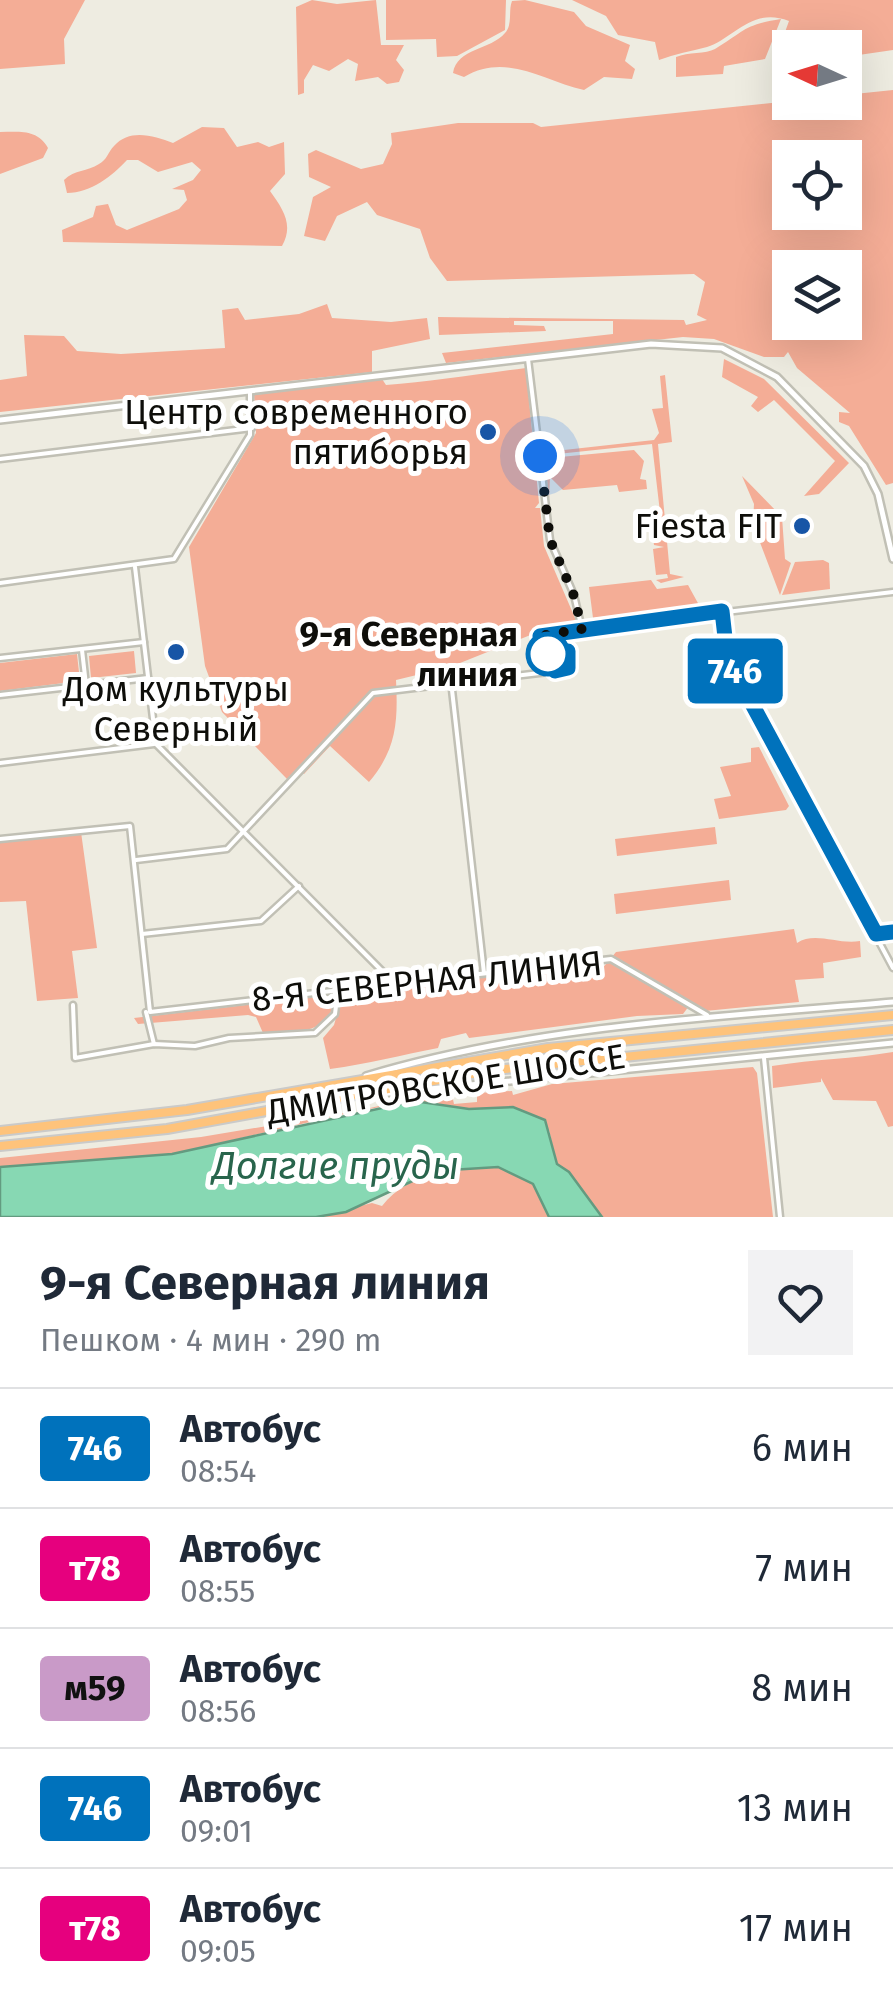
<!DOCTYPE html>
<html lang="ru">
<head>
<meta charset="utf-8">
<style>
  :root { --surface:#fff; --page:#f2f2f3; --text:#1f2937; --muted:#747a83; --line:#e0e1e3 }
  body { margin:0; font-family:"Fira Sans",sans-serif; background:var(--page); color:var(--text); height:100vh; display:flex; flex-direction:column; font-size:38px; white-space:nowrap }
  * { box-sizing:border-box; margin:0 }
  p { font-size:32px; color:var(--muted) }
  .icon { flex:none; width:55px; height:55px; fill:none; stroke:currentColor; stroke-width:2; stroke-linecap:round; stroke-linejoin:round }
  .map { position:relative; height:1217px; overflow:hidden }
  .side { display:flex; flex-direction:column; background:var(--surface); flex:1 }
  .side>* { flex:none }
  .badge { padding:0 20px; border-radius:8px; font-size:35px; line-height:65px }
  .needle { width:65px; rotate:274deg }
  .tools { position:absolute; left:772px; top:30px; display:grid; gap:20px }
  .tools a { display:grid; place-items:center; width:90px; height:90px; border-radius:0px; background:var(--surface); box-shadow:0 10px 40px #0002; font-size:50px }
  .you { position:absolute; width:50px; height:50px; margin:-25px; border:8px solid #fff; border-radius:50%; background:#1a73e8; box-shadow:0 0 0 15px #1a73e833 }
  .map>.badge { position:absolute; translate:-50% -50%; box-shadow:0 0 0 5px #fff }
  .round { display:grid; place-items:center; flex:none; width:105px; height:105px; border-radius:0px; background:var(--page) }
  .head { display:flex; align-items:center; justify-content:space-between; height:170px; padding:0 40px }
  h1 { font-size:48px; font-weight:700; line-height:75px }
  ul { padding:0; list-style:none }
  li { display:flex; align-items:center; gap:30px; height:120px; padding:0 40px; border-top:2px solid var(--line) }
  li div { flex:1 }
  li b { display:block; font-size:38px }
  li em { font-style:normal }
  li .badge { min-width:110px; font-weight:700; text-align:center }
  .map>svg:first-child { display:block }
  .green { fill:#f4ad96; fill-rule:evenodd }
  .water { fill:#87d8b3; stroke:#639b80; stroke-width:2.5 }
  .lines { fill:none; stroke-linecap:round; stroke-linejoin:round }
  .minor-casing { stroke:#c1c0b5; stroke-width:9 }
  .tertiary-casing { stroke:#c1c0b5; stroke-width:10 }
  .trunk-casing { stroke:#cacac9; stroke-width:12 }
  .minor { stroke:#fff; stroke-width:4 }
  .tertiary { stroke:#fff; stroke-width:5 }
  .trunk { stroke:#fec37b; stroke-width:8 }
  .line-casing { stroke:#fff; stroke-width:22 }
  .line { stroke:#0072bc; stroke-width:15 }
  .walk { stroke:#0e0e0a; stroke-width:10; stroke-dasharray:0 18 }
  .poi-dot { fill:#1755a6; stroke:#fff; stroke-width:4 }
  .stop-dot { fill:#fff; stroke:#0072bc; stroke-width:5 }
  .labels { text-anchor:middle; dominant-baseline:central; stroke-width:10; stroke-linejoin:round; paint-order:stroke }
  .poi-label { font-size:35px; fill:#0e0e0a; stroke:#fff; text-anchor:end }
  .stop-label { font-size:35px; font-weight:bold; fill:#0e0e0a; stroke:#fff; text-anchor:end }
  .street-label { font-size:35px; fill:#0e0e0a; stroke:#fff }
  .water-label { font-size:38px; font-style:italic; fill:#28654c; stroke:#fff }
</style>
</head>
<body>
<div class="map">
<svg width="893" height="1217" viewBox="0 0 893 1217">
  <rect width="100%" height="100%" fill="#eeece1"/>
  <g class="green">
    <polygon points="0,0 85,0 64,39 65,64 0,69"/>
    <polygon points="312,0 337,4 376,0 381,45 404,45 396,60 404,70 399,82 387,84 378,77 355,81 358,64 348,59 329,71 313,65 304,80 304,93 298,95 296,7"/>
    <polygon points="386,0 506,0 505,30 457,56 437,57 436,39 386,40"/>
    <path d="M525,0L574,12L586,26L630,45L625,61L635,69L632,79L604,77L584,90C543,81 507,52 464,77L453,73C457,48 491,50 505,33C513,24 508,11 512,1Z"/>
    <path d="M572,0H893V50L845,57V48L780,46L789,21C752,6 733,39 707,47C691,51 675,54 659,60L655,42L618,35L606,16Z"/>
    <path d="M781,19L765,59L724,66L723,74L676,77V57C688,52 706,54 715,49C745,31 743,25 781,19Z"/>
    <path d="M893,90V483L886,485L849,426L839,422V412L850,413L797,368L788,352L784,357H764L714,339L683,337L446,363L442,353L613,334V321H514V325L544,326L546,331L439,335L438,317L684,320L686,325L707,320L697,315L705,282L694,274L447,281L430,258L420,229L377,215L367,202L337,216L325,241L304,236L313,197L331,187L309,177L308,154L316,150L361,169L383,164L392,144L391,133L458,123H533L541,127L790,101L845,102V95ZM790,158H845V212H790ZM790,268H845V322H790Z"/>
    <path d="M202,127L224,128L237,147L258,142L269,147L284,142L285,174L270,191C283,209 294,225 282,246L63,242L62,230L93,217L96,206L108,204L116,225L127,230L179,209L187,200L184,190L172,189L193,180L201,170L192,162L158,172L138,160H127C112,176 91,193 67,193L64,180C75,169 87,172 99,164C107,160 108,152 114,146C130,128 154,136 173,143Z"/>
    <path d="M0,132C20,132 37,129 48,148L43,158L0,174Z"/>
    <polygon points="327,304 332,318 391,322 427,318 430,339 372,351 372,372 0,412 0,380 27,376 24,335 64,336 77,351 121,354 225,348 222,310 238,308 245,320 299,314"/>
    <polygon points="724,359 764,379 849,463 819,494 804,496 835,461 774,400 758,412 751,406 758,397 722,377"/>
    <path d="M526,368L539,503L535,508H540L544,546L578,625L563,622L450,667L396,680C398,721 397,749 369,782L330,746L304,774L297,769L287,779L222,712L205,666L189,547L256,433L254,395L382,379L386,385C429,382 479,374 526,368Z"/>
    <polygon points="665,375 672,442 658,444 670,574 684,577 661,583 656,580 668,578 667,574 656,575 653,549 664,547 654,545 650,513 660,512 652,444 548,455 550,474 560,457 634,450 644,461 640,479 646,480 647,489 619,492 617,485 563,490 550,477 549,501 544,448 564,450 654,440 659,433 652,409 663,408 660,376"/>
    <polygon points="742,476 782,517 785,559 791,563 780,595 753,524 754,504"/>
    <polygon points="823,560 829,563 830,589 782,595 795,562"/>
    <polygon points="651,580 657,589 688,585 699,605 593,618 589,587"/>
    <polygon points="134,651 136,673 91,678 89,656"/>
    <polygon points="77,654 80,681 0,691 0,663"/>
    <polygon points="759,747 789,806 786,810 719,819 714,799 731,796 720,767 751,762 751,748"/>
    <polygon points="715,827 717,844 617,856 615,839"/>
    <polygon points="81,832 97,948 72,951 78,998 37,1001 26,901 0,902 0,842"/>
    <polygon points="729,880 731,900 616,914 614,894"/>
    <path d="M794,929L797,943C815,931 838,945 860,941L861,957L823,963L824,978L795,980L799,1002L705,1011L689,1006L683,1014L637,1016L469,1038L466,1033L441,1039L438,1048C401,1055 368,1064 330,1069L323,1038L334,1025L340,1004L333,1005C326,1036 289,1032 263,1033L256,1017L248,1015L138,1024L134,1018L595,964V969L601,970L616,952Z"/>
    <path d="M893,1052V1126L888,1127L876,1101L833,1100L821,1078V1082L773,1088L772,1066C816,1059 852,1059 893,1052Z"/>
    <polygon points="753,1067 757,1073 773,1217 602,1217 569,1172 557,1165 549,1130 513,1107 469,1109 429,1102 383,1105 172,1154 0,1167 0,1158 201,1137 452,1095 454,1104 477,1102 477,1093 512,1091 513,1095 552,1084"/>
    <path d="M498,1167L533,1184L549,1217H316L372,1203L382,1206C410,1171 454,1168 498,1167Z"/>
  </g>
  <polygon class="water" points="414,1101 469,1109 513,1107 545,1120 557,1164 569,1172 602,1217 549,1217 533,1184 498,1167 434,1171 346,1212 316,1217 0,1217 0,1167 172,1154"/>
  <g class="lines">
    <defs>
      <g id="minor">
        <polyline points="528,359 550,540 574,595 582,629"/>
        <polyline points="0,459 252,428"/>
        <polyline points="135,567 156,744 394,983"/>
        <polyline points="0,583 174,559 250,435 250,392"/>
        <polyline points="722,611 726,645 738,678 893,968"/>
        <polyline points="82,650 86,685"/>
        <polyline points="0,658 144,642"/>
        <polyline points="555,671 540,636 550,633 893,592"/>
        <polyline points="451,681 484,973"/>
        <polyline points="0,695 148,678"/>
        <polyline points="0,763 154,744"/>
        <polyline points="0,839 130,826 150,1012 611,959 707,1015"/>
        <polyline points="136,860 227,849 373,693 565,670 571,661 565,632"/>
        <polyline points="142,934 261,921 299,886"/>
        <polyline points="876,934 893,932"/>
        <polyline points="73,1005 75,1058 154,1044 195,1046 229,1038 315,1033 335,1014 338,990"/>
        <polyline points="146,1012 154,1044"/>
        <polyline points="764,1058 780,1217"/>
      </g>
      <g id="tertiary">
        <polyline points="0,420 651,344 722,348 777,377 864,466 878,494 893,559"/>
        <path d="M366,1076C536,1025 717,1017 893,1002"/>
        <polyline points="379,1094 893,1043"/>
      </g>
      <g id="trunk">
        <polyline points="0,1131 187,1110 548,1048 893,1015"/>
        <polyline points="0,1146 167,1129 494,1070 893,1030"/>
      </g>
    </defs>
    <use href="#minor" class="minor-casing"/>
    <use href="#tertiary" class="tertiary-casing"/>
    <use href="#trunk" class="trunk-casing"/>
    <use href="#minor" class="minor"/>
    <use href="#tertiary" class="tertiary"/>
    <use href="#trunk" class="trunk"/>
  </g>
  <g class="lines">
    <defs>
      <polyline id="line" points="568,651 568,668 555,671 540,636 722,611 726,646 738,678 876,934 893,932"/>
    </defs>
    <use href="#line" class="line-casing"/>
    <use href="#line" class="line"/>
    <polyline class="walk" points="540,456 550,540 574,596 582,629 540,636 548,654"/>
  </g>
  <g class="poi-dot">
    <circle cx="488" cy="432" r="10"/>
    <circle cx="802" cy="526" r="10"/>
    <circle cx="176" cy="652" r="10"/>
  </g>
  <circle class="stop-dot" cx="548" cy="654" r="20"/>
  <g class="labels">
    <g class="poi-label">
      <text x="468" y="412">Центр современного<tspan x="468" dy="40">пятиборья</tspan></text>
      <text x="782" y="526">Fiesta FIT</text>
      <text x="176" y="689" text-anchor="middle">Дом культуры<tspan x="176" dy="40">Северный</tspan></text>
    </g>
    <g class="stop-label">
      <text x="518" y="634">9-я Северная<tspan x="518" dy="40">линия</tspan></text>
    </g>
    <g class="street-label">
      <text transform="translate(427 981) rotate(-6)">8-Я СЕВЕРНАЯ ЛИНИЯ</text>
      <text transform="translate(446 1084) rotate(-9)">ДМИТРОВСКОЕ ШОССЕ</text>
    </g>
    <g class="water-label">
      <text x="336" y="1166">Долгие пруды</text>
    </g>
  </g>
</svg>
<div class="tools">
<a><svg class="needle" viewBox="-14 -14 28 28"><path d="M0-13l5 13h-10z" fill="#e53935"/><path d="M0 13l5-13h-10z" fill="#747a83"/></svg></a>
<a><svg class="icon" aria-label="locate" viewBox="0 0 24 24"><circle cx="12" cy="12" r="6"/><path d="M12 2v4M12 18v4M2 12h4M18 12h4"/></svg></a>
<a><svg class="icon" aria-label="layers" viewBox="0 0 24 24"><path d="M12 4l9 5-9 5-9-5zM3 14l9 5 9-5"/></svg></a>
</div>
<div class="you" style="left:540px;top:456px"></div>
<b class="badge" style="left:735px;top:671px;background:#0072bc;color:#fff">746</b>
</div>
<section class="side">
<div class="head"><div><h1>9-я Северная линия</h1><p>Пешком · 4 мин · 290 m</p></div><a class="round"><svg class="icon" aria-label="heart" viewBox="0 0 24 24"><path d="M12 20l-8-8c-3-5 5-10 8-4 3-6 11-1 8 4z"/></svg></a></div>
<ul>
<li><span class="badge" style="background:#0072bc;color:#fff">746</span><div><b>Автобус</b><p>08:54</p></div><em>6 мин</em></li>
<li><span class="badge" style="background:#e6007e;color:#fff">т78</span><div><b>Автобус</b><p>08:55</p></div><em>7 мин</em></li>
<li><span class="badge" style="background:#c99ac8;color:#111">м59</span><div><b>Автобус</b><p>08:56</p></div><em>8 мин</em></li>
<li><span class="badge" style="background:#0072bc;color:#fff">746</span><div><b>Автобус</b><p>09:01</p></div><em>13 мин</em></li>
<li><span class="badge" style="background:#e6007e;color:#fff">т78</span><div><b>Автобус</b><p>09:05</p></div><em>17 мин</em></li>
</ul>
</section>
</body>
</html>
